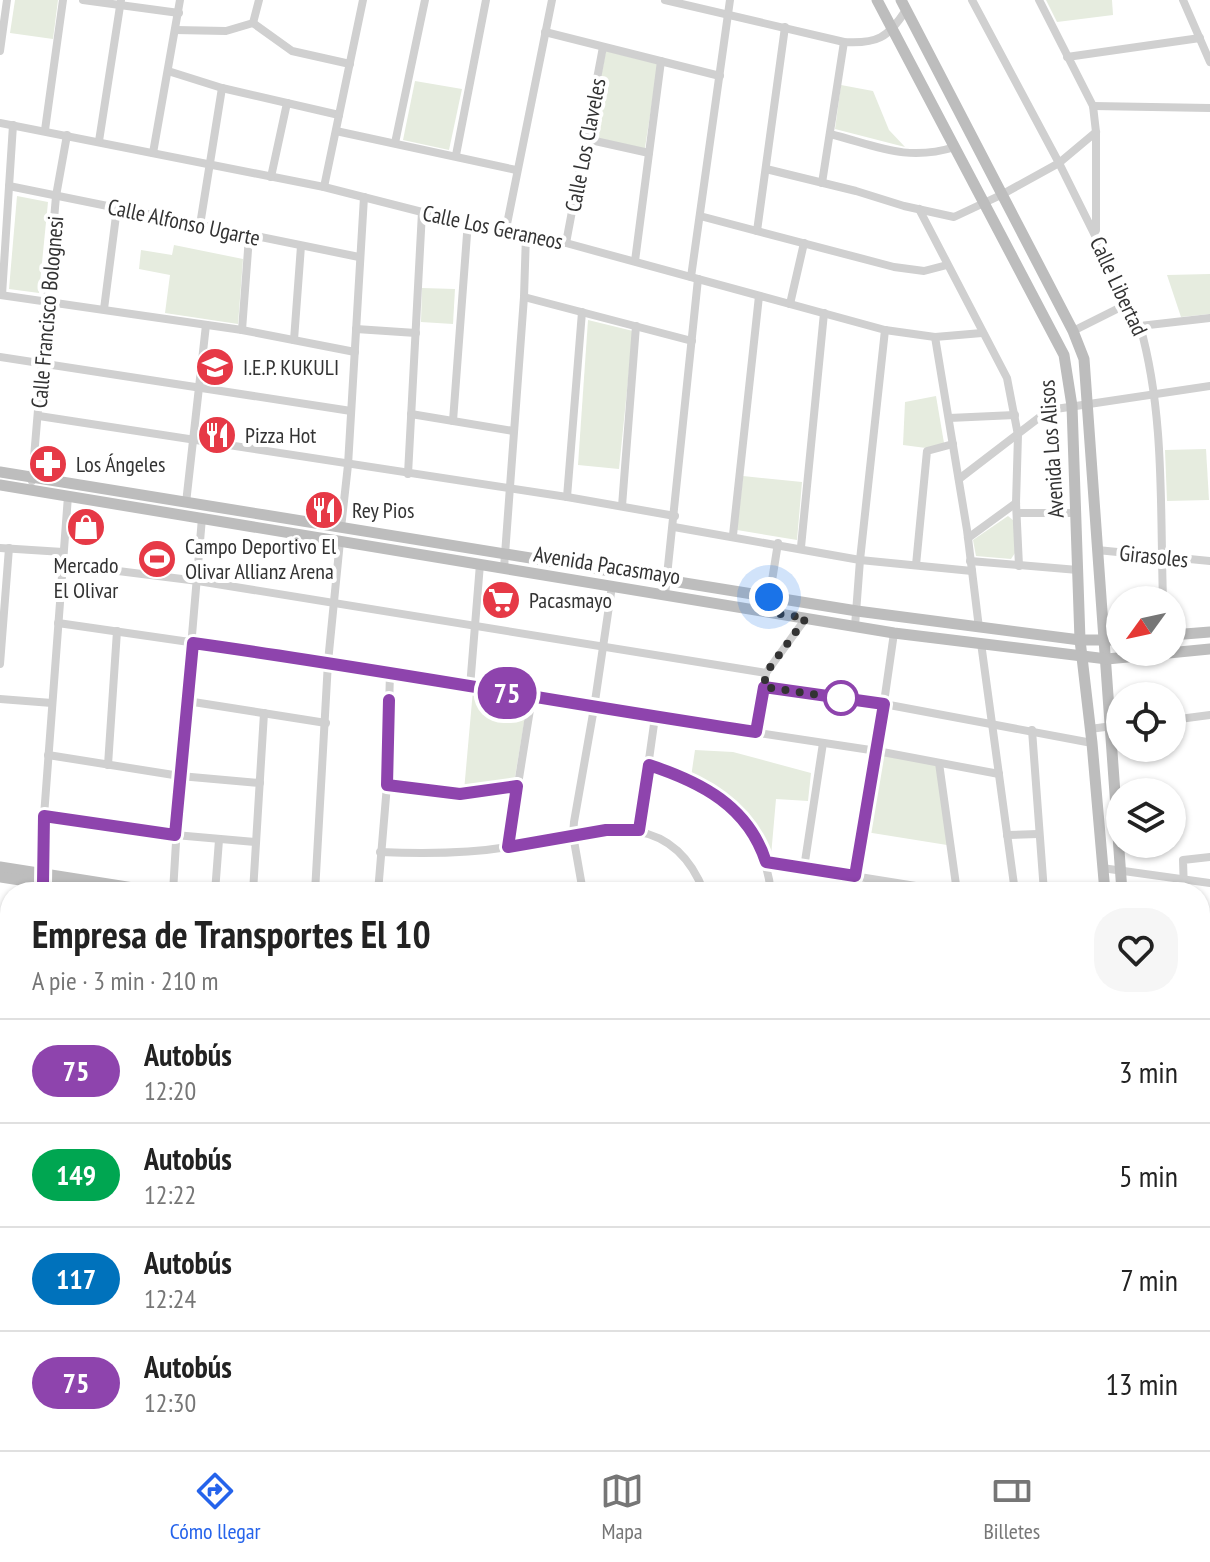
<!DOCTYPE html>
<html lang="es">
<head>
<meta charset="utf-8">
<style>
  :root { --surface:#fff; --page:#f6f6f6; --text:#222; --muted:#767676; --line:#e0e0e0; --accent:#2563eb }
  body { margin:0; font-family:"PT Sans Narrow",sans-serif; background:var(--page); color:var(--text); height:100vh; display:flex; flex-direction:column; font-size:30px; white-space:nowrap }
  * { box-sizing:border-box; margin:0 }
  p { font-size:26px; color:var(--muted) }
  .icon { flex:none; width:44px; height:44px; fill:none; stroke:currentColor; stroke-width:2; stroke-linecap:round; stroke-linejoin:round }
  .map { position:relative; flex:1; overflow:hidden }
  .sheet { position:absolute; left:0px; top:882px; width:1210px; height:568px; display:flex; flex-direction:column; background:var(--surface); border-radius:32px 32px 0 0; box-shadow:0 2px 6px #0004 }
  .sheet>* { flex:none }
  .badge { padding:0 16px; border-radius:26px; font-size:28px; line-height:52px }
  .needle { width:52px; rotate:237deg }
  .fabs { position:absolute; left:1106px; top:586px; display:grid; gap:16px }
  .fabs a { display:grid; place-items:center; width:80px; height:80px; border-radius:50%; background:var(--surface); box-shadow:0 2px 6px #0004; font-size:40px }
  .you { position:absolute; width:40px; height:40px; margin:-20px; border:6px solid #fff; border-radius:50%; background:#1a73e8; box-shadow:0 0 0 12px #1a73e833 }
  .map>.badge { position:absolute; translate:-50% -50%; box-shadow:0 0 0 4px #fff }
  .round { display:grid; place-items:center; flex:none; width:84px; height:84px; border-radius:32px; background:var(--page) }
  .headline { display:flex; align-items:center; justify-content:space-between; height:136px; padding:0 32px }
  h1 { font-size:38px; font-weight:700; line-height:60px }
  ul { padding:0; list-style:none }
  li { display:flex; align-items:center; gap:24px; height:104px; padding:0 32px; border-top:2px solid var(--line) }
  li div { flex:1 }
  li b { display:block; font-size:30px }
  li em { font-style:normal }
  li .badge { min-width:88px; font-weight:700; text-align:center }
  .dock { display:flex; justify-content:space-around; align-items:center; height:112px; border-top:2px solid var(--line); background:var(--surface); font-size:22px; color:var(--muted) }
  .dock a { display:grid; justify-items:center; gap:4px }
  .dock .on { color:var(--accent) }
  .map>svg:first-child { display:block }
  .green { fill:#e6ecdf }
  .lines { fill:none; stroke-linecap:round; stroke-linejoin:round }
  .street { stroke:#d0d0d0; stroke-width:8 }
  .secondary { stroke:#bdbdbd; stroke-width:11 }
  .line-casing { stroke:#fff; stroke-width:18 }
  .line { stroke:#8e44ad; stroke-width:12 }
  .walk { stroke:#333; stroke-width:8; stroke-dasharray:0 14.4 }
  .stop-dot { fill:#fff; stroke:#8e44ad; stroke-width:4 }
  .labels { text-anchor:middle; dominant-baseline:central; stroke-width:8; stroke-linejoin:round; paint-order:stroke }
  .street-label { font-size:22px; fill:#333; stroke:#fff }
  .poi-label { font-size:22px; fill:#333; stroke:#fff; text-anchor:start }
</style>
</head>
<body>
<div class="map">
<svg width="1210" height="1450" viewBox="0 0 1210 1450">
  <rect width="100%" height="100%" fill="#fff"/>
  <g class="green">
    <polygon points="15,0 58,0 53,39 10,33"/>
    <polygon points="1046,0 1112,0 1113,15 1057,22"/>
    <polygon points="606,51 658,64 644,154 588,143"/>
    <polygon points="415,81 462,89 449,150 403,140"/>
    <polygon points="841,85 873,91 889,130 905,147 835,129"/>
    <polygon points="17,196 48,202 39,293 9,289"/>
    <polygon points="174,245 243,259 238,324 165,313 170,275 139,269 141,250 172,255"/>
    <polygon points="1210,274 1210,314 1181,317 1167,275"/>
    <polygon points="422,288 455,289 453,324 421,322"/>
    <polygon points="588,320 633,331 619,469 578,465"/>
    <polygon points="936,396 944,443 926,448 903,445 905,402"/>
    <polygon points="1206,449 1209,500 1167,501 1165,450"/>
    <polygon points="743,476 802,482 797,540 737,530"/>
    <polygon points="1008,516 1014,521 1015,553 1011,559 976,556 973,540"/>
    <polygon points="143,546 174,551 170,572 139,567"/>
    <polygon points="473,690 528,699 514,783 464,791"/>
    <path d="M695,750L733,752L811,773L808,801L776,799L771,856L767,857C746,816 733,798 691,777Z"/>
    <polygon points="879,755 937,765 947,845 866,832"/>
    <polygon points="117,1440 163,1440 166,1450 115,1450"/>
  </g>
  <g class="lines">
    <g class="street">
      <polyline points="83,0 179,13"/>
      <path d="M665,0L844,42C877,44 888,38 906,10"/>
      <path d="M972,0L1059,163L1140,326C1165,414 1160,509 1163,600"/>
      <polyline points="1039,0 1093,106 1096,132 1096,230"/>
      <polyline points="1183,0 1210,62"/>
      <polyline points="253,23 292,51 350,64"/>
      <polyline points="253,23 259,0"/>
      <polyline points="175,30 226,31 253,23"/>
      <polyline points="545,32 720,76"/>
      <polyline points="0,51 7,0"/>
      <polyline points="1067,57 1200,38"/>
      <polyline points="168,71 222,88 339,115"/>
      <polyline points="1093,106 1210,108"/>
      <polyline points="0,123 324,187 422,212 566,243 885,330 935,337 982,333"/>
      <polyline points="45,130 63,0"/>
      <polyline points="336,131 516,170"/>
      <path d="M830,134C877,146 906,162 955,147"/>
      <polyline points="586,139 649,153"/>
      <polyline points="99,141 121,0"/>
      <polyline points="395,143 425,0"/>
      <polyline points="153,153 180,0"/>
      <polyline points="456,155 486,0"/>
      <polyline points="766,169 856,191 904,206 954,217 1001,195 1059,163 1096,132"/>
      <polyline points="271,177 287,103"/>
      <polyline points="822,183 844,42"/>
      <polyline points="9,186 359,257"/>
      <polyline points="324,187 363,0"/>
      <polyline points="919,209 1007,378 1018,435 1016,503 1019,566"/>
      <polyline points="700,216 894,267 924,271 947,265"/>
      <polyline points="200,225 222,88"/>
      <polyline points="506,229 552,0"/>
      <polyline points="757,231 785,27"/>
      <polyline points="566,243 603,47"/>
      <polyline points="635,261 661,61"/>
      <polyline points="691,277 730,0"/>
      <polyline points="0,295 242,330 355,352"/>
      <polyline points="2,295 13,125"/>
      <polyline points="524,297 692,341"/>
      <polyline points="790,304 804,243"/>
      <polyline points="104,309 117,208"/>
      <polyline points="1140,326 1210,318"/>
      <polyline points="356,329 416,333"/>
      <polyline points="242,330 249,237"/>
      <polyline points="1073,331 1129,303"/>
      <polyline points="935,337 967,530 979,628"/>
      <polyline points="294,340 301,246"/>
      <polyline points="0,357 351,411"/>
      <polyline points="411,414 513,431"/>
      <polyline points="39,416 567,497 675,516"/>
      <polyline points="949,418 1015,415"/>
      <polyline points="453,421 468,221"/>
      <polyline points="408,474 422,212"/>
      <polyline points="959,479 1049,410 1210,386"/>
      <polyline points="32,481 56,196 67,135"/>
      <polyline points="567,497 582,312"/>
      <polyline points="186,503 206,325"/>
      <polyline points="622,506 636,326"/>
      <polyline points="1017,513 1076,513"/>
      <polyline points="674,527 860,560 972,571"/>
      <polyline points="341,528 348,465 364,197"/>
      <polyline points="733,535 759,296"/>
      <polyline points="968,538 1016,503"/>
      <polyline points="801,547 824,313"/>
      <polyline points="0,548 63,552"/>
      <polyline points="1097,550 1210,561"/>
      <polyline points="970,561 1078,570"/>
      <polyline points="62,564 198,581 766,673"/>
      <polyline points="916,565 927,451 953,444"/>
      <polyline points="504,568 524,297 526,234"/>
      <polyline points="665,595 698,279"/>
      <polyline points="767,612 778,543"/>
      <polyline points="58,623 328,662 594,708 877,751 999,774"/>
      <polyline points="855,626 860,560 885,330"/>
      <polyline points="981,643 1015,892"/>
      <polyline points="0,664 9,548"/>
      <polyline points="470,687 480,564"/>
      <polyline points="764,687 884,704 1092,743"/>
      <polyline points="0,699 52,703"/>
      <polyline points="187,701 326,723"/>
      <polyline points="1172,720 1210,715"/>
      <polyline points="1090,729 1120,725"/>
      <polyline points="1032,730 1044,892"/>
      <polyline points="756,732 766,673 806,618"/>
      <polyline points="48,755 180,776 260,783"/>
      <polyline points="939,763 957,892"/>
      <polyline points="108,765 117,631"/>
      <path d="M649,765C716,787 762,817 771,892"/>
      <polyline points="387,785 460,794 517,786"/>
      <polyline points="44,816 175,835 255,842"/>
      <polyline points="639,830 655,717"/>
      <polyline points="1007,835 1038,834"/>
      <polyline points="508,847 532,697"/>
      <path d="M380,852C424,854 465,854 508,847C583,835 668,798 704,892"/>
      <polyline points="766,862 953,892"/>
      <polyline points="804,868 823,743"/>
      <polyline points="1102,868 1210,883"/>
      <polyline points="43,879 44,816 68,496"/>
      <polyline points="173,892 180,776 202,518"/>
      <polyline points="215,892 219,840"/>
      <polyline points="253,892 264,713"/>
      <polyline points="315,892 328,662 340,541"/>
      <polyline points="378,892 387,785 390,672"/>
      <polyline points="583,892 573,835 574,822 594,708 612,586"/>
      <polyline points="852,892 877,751 894,633"/>
      <polyline points="1184,892 1183,860 1210,857"/>
      <polyline points="1200,938 1210,940"/>
      <polyline points="1200,989 1210,991"/>
      <polyline points="0,994 10,1007"/>
      <polyline points="1200,1048 1210,1049"/>
      <polyline points="0,1051 10,1042"/>
      <polyline points="1200,1066 1210,1118"/>
      <polyline points="0,1104 10,1123"/>
      <polyline points="1200,1174 1210,1174"/>
      <polyline points="0,1182 10,1180"/>
      <polyline points="0,1243 10,1241"/>
      <polyline points="1200,1322 1210,1321"/>
      <polyline points="0,1337 10,1339"/>
      <polyline points="0,1386 10,1388"/>
      <polyline points="173,1440 175,1450"/>
      <polyline points="204,1440 207,1450"/>
      <polyline points="715,1440 725,1450"/>
      <polyline points="0,1443 10,1399"/>
      <polyline points="57,1450 59,1440"/>
      <polyline points="111,1450 112,1440"/>
      <path d="M437,1450C459,1435 497,1447 522,1450"/>
      <polyline points="634,1450 636,1440"/>
      <polyline points="950,1450 951,1440"/>
      <polyline points="1013,1450 1013,1440"/>
      <polyline points="1077,1450 1078,1440"/>
    </g>
    <g class="secondary">
      <polyline points="877,0 1064,355 1072,406 1080,640 1092,743 1105,892"/>
      <polyline points="901,0 1073,331 1084,359 1122,892"/>
      <polyline points="0,472 857,611 1080,640 1120,640"/>
      <polyline points="0,485 894,633 1107,659 1210,649"/>
      <polyline points="1172,635 1210,632"/>
      <polyline points="0,867 146,890 173,892"/>
      <polyline points="0,877 98,892"/>
      <polyline points="605,892 625,892"/>
      <polyline points="1166,1450 1167,1440"/>
      <polyline points="1182,1450 1182,1440"/>
    </g>
  </g>
  <g class="lines">
    <defs>
      <path id="line" d="M43,883L44,816L175,835L193,643C381,669 568,704 756,732L764,687L884,704L855,876L766,862C748,806 701,782 649,765L639,830H606L508,847L517,786L460,794L387,785L389,700"/>
    </defs>
    <use href="#line" class="line-casing"/>
    <use href="#line" class="line"/>
    <polyline class="walk" points="769,597 767,612 806,618 766,673 764,687 854,700 841,698"/>
  </g>
  <defs>
    <symbol id="school-disc" viewBox="-11 -11 22 22"><circle r="9.5" fill="#e63946" stroke="#fff"/><path d="M0-5L7-2L0 1L-7-2ZM-4 1L0 2.5L4 1V4Q0 6-4 4Z" fill="#fff"/></symbol>
    <symbol id="restaurant-disc" viewBox="-11 -11 22 22"><circle r="9.5" fill="#e63946" stroke="#fff"/><path d="M-5-6h1v4h1v-4h1v4h1v-4h1v5L-1.5 .5V6h-2V.5L-5-1ZM5-6V6H3V1.5H1.5Q1.5-4 5-6Z" fill="#fff"/></symbol>
    <symbol id="pharmacy-disc" viewBox="-11 -11 22 22"><circle r="9.5" fill="#e63946" stroke="#fff"/><path d="M-2-6h4v4h4v4h-4v4h-4v-4h-4v-4h4Z" fill="#fff"/></symbol>
    <symbol id="shop-disc" viewBox="-11 -11 22 22"><circle r="9.5" fill="#e63946" stroke="#fff"/><path d="M-5-2.5h2.3a2.7 3.5 0 0 1 5.4 0H5L5.5 6h-11ZM-1.5-2.5h3a1.5 2.3 0 0 0-3 0Z" fill="#fff"/></symbol>
    <symbol id="stadium-disc" viewBox="-11 -11 22 22"><circle r="9.5" fill="#e63946" stroke="#fff"/><path d="M0-5a6.5 5 0 1 0 0 10a6.5 5 0 1 0 0-10ZM-3.5-1.8h7v3.6h-7Z" fill="#fff"/></symbol>
    <symbol id="supermarket-disc" viewBox="-11 -11 22 22"><circle r="9.5" fill="#e63946" stroke="#fff"/><path d="M-6-5.5h2.5l.6 2H6L4.5 2H-2.5L-4.4-4H-6ZM-1.5 3.2a1.3 1.3 0 1 0 .1 0ZM3 3.2a1.3 1.3 0 1 0 .1 0Z" fill="#fff"/></symbol>
  </defs>
  <g fill-rule="evenodd">
    <use href="#school-disc" x="193" y="345" width="44" height="44"/>
    <use href="#restaurant-disc" x="195" y="413" width="44" height="44"/>
    <use href="#pharmacy-disc" x="26" y="442" width="44" height="44"/>
    <use href="#restaurant-disc" x="302" y="488" width="44" height="44"/>
    <use href="#shop-disc" x="64" y="505" width="44" height="44"/>
    <use href="#stadium-disc" x="135" y="537" width="44" height="44"/>
    <use href="#supermarket-disc" x="479" y="578" width="44" height="44"/>
  </g>
  <circle class="stop-dot" cx="841" cy="698" r="16"/>
  <g class="labels">
    <g class="street-label">
      <text transform="translate(585 145) rotate(-79)">Calle Los Claveles</text>
      <text transform="translate(184 222) rotate(12)">Calle Alfonso Ugarte</text>
      <text transform="translate(493 227) rotate(12)">Calle Los Geraneos</text>
      <text transform="translate(1119 286) rotate(65)">Calle Libertad</text>
      <text transform="translate(47 312) rotate(-85)">Calle Francisco Bolognesi</text>
      <text transform="translate(1051 449) rotate(-94)">Avenida Los Alisos</text>
      <text transform="translate(1154 556) rotate(6)">Girasoles</text>
      <text transform="translate(607 565) rotate(9)">Avenida Pacasmayo</text>
    </g>
    <g class="poi-label">
      <text x="243" y="367">I.E.P. KUKULI</text>
      <text x="245" y="435">Pizza Hot</text>
      <text x="76" y="464">Los Ángeles</text>
      <text x="352" y="510">Rey Pios</text>
      <text x="185" y="546">Campo Deportivo El<tspan x="185" dy="25">Olivar Allianz Arena</tspan></text>
      <text x="86" y="565" text-anchor="middle">Mercado<tspan x="86" dy="25">El Olivar</tspan></text>
      <text x="529" y="600">Pacasmayo</text>
    </g>
  </g>
</svg>
<div class="fabs">
<a><svg class="needle" viewBox="-14 -14 28 28"><path d="M0-13l5 13h-10z" fill="#e53935"/><path d="M0 13l5-13h-10z" fill="#767676"/></svg></a>
<a><svg class="icon" aria-label="locate" viewBox="0 0 24 24"><circle cx="12" cy="12" r="6"/><path d="M12 2v4M12 18v4M2 12h4M18 12h4"/></svg></a>
<a><svg class="icon" aria-label="layers" viewBox="0 0 24 24"><path d="M12 4l9 5-9 5-9-5zM3 14l9 5 9-5"/></svg></a>
</div>
<div class="you" style="left:769px;top:597px"></div>
<b class="badge" style="left:507px;top:693px;background:#8e44ad;color:#fff">75</b>
<section class="sheet">
<div class="headline"><div><h1>Empresa de Transportes El 10</h1><p>A pie · 3 min · 210 m</p></div><a class="round"><svg class="icon" aria-label="heart" viewBox="0 0 24 24"><path d="M12 20l-8-8c-3-5 5-10 8-4 3-6 11-1 8 4z"/></svg></a></div>
<ul>
<li><span class="badge" style="background:#8e44ad;color:#fff">75</span><div><b>Autobús</b><p>12:20</p></div><em>3 min</em></li>
<li><span class="badge" style="background:#00a651;color:#fff">149</span><div><b>Autobús</b><p>12:22</p></div><em>5 min</em></li>
<li><span class="badge" style="background:#0072bc;color:#fff">117</span><div><b>Autobús</b><p>12:24</p></div><em>7 min</em></li>
<li><span class="badge" style="background:#8e44ad;color:#fff">75</span><div><b>Autobús</b><p>12:30</p></div><em>13 min</em></li>
</ul>
</section>
</div>
<nav class="dock">
<a class="on"><svg class="icon" aria-label="directions" viewBox="0 0 24 24"><path d="M12 3l9 9-9 9-9-9zM9 14v-3h6M13 9l2 2-2 2"/></svg>Cómo llegar</a>
<a><svg class="icon" aria-label="map" viewBox="0 0 24 24"><path d="M3 6l6-2 6 2 6-2v14l-6 2-6-2-6 2zM9 4v14M15 6v14"/></svg>Mapa</a>
<a><svg class="icon" aria-label="tickets" viewBox="0 0 24 24"><path d="M3 7h18v10H3zM15 7v10"/></svg>Billetes</a>
</nav>
</body>
</html>
